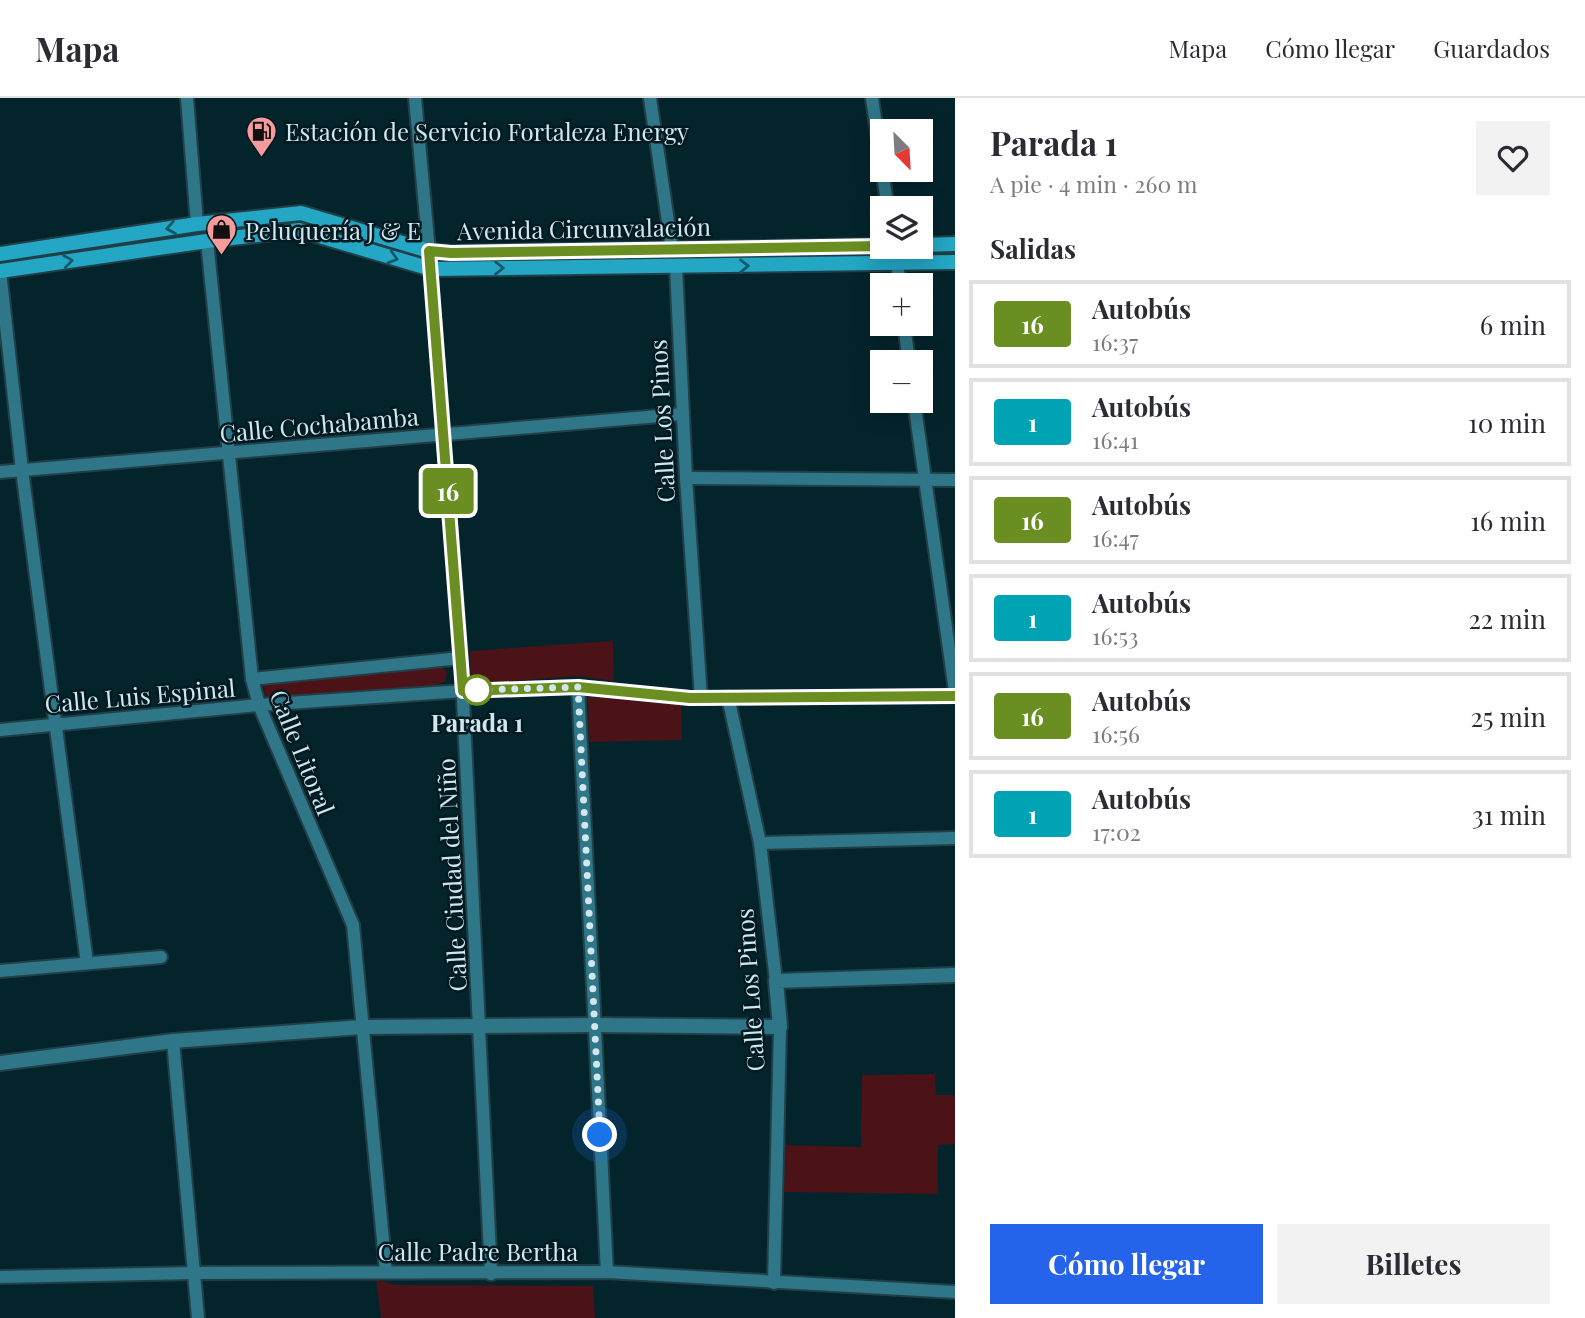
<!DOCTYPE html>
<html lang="es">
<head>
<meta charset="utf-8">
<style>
  :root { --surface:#fff; --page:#f2f2f3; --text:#2b2b33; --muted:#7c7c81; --line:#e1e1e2; --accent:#2563eb }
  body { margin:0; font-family:"Playfair Display",serif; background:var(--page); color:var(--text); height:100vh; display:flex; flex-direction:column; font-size:26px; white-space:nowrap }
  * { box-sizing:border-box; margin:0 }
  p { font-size:23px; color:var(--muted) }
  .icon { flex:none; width:38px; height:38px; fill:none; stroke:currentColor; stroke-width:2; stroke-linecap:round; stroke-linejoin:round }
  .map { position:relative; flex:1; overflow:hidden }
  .panel { display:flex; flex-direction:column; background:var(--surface); width:630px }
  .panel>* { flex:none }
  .badge { padding:0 14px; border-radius:5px; font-size:24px; line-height:46px }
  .needle { width:46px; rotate:156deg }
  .controls { position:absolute; left:870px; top:21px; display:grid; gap:14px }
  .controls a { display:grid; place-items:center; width:63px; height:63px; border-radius:0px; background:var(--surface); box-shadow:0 4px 18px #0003; font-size:35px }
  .you { position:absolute; width:35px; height:35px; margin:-18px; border:5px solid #fff; border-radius:50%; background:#1a73e8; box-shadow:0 0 0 10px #1a73e833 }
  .map>.badge { position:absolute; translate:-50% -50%; box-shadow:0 0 0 4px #fff }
  h2 { padding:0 35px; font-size:26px; line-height:63px }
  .round { display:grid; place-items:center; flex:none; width:74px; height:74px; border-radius:0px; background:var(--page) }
  .headline { display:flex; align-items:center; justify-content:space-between; height:119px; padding:0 35px }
  h1 { font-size:33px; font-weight:700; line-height:52px }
  .cta { display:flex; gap:14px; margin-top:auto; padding:14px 35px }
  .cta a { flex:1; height:80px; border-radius:0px; background:var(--accent); color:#fff; font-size:28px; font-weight:700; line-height:80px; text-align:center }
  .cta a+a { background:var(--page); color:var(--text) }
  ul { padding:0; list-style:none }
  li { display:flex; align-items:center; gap:21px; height:88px; margin:0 14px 10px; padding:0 21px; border:4px solid var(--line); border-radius:0px }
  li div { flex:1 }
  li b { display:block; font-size:26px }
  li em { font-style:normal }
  li .badge { min-width:77px; font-weight:700; text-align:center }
  header { display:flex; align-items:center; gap:42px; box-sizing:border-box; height:98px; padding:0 35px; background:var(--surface); border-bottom:2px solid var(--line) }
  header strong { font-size:33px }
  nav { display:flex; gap:38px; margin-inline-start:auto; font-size:24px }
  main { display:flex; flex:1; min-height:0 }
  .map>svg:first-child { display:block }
  .green { fill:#4b1318 }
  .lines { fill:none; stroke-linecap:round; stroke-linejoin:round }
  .minor-casing { stroke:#213f47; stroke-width:16 }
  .tertiary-casing { stroke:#213f47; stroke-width:18 }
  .secondary-casing { stroke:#213f47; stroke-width:18 }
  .minor { stroke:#2f7688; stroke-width:12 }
  .tertiary { stroke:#2f7688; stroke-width:14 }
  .secondary { stroke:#23a7c5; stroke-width:14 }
  .oneway { stroke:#10596b }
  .line-casing { stroke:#fff; stroke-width:16 }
  .line { stroke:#6b8e23; stroke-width:10 }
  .walk { stroke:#d1e6ed; stroke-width:7; stroke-dasharray:0 12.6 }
  .stop-dot { fill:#fff; stroke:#6b8e23; stroke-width:3.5 }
  .labels { text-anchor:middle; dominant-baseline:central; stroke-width:5; stroke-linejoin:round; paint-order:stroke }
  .poi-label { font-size:24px; fill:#d1e6ed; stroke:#001a22; text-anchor:start }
  .street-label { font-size:24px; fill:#d1e6ed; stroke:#001a22 }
  .stop-label { font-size:24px; font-weight:bold; fill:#d1e6ed; stroke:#001a22 }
</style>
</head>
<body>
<header>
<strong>Mapa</strong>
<nav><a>Mapa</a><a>Cómo llegar</a><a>Guardados</a></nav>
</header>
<main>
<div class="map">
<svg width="955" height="1220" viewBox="0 0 955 1220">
  <rect width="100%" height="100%" fill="#04242c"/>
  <g class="green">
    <polygon points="613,543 614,583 578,578 471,586 470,553"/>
    <polygon points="440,566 447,575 445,583 437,587 274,600 266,598 262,586"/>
    <polygon points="588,599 681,602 682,642 589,644"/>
    <polygon points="935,976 936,997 955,997 955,1046 938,1047 938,1096 784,1094 785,1047 861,1049 862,977"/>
    <polygon points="376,1181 395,1187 593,1188 595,1220 381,1220"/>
  </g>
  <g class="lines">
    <defs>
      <g id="minor">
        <polyline points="187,0 197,126"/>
        <polyline points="415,0 429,153 461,560 491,1176"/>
        <polyline points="650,0 672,151"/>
        <polyline points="872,0 882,68"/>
        <polyline points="882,72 888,110"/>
        <polyline points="207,143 252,581 259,607 353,827 386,1174"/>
        <polyline points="897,165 900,187"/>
        <polyline points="676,169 686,380 701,600"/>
        <polyline points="0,173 22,372 87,865"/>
        <polyline points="904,226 909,264"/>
        <polyline points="914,303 955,593"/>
        <polyline points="0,374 683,316"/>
        <polyline points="686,380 955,382"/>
        <polyline points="252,581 461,560"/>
        <polyline points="578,589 607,1174"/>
        <polyline points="728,599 760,745 776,883"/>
        <polyline points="0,632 259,607 463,593 578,589 690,600 955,598"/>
        <polyline points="760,745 955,740"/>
        <polyline points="0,873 161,859"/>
        <polyline points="173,943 198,1220"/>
        <polyline points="0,1179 194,1175 607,1174 955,1194"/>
        <polyline points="774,1185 780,929"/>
      </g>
      <polyline id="tertiary" points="0,965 173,943 362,929 594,927 780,929 776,883 955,877"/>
      <g id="secondary">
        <polyline points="920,147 955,146"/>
        <polyline points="0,156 197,126 301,115 429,153 451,155 882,148"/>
        <polyline points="0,173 207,143 299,132 431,171 955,164"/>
      </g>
    </defs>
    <use href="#minor" class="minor-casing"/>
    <use href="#tertiary" class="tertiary-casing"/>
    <use href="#secondary" class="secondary-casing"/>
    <use href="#minor" class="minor"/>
    <use href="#tertiary" class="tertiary"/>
    <use href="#secondary" class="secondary"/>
  </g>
  <defs><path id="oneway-chevron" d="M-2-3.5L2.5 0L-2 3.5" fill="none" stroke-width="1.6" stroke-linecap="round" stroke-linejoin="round" transform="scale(1.75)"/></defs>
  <g class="oneway">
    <use href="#oneway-chevron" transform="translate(171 130) rotate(171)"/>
    <use href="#oneway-chevron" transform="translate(393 160) rotate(16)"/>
    <use href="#oneway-chevron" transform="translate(68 163) rotate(-8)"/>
    <use href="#oneway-chevron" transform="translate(744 168) rotate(-1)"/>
    <use href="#oneway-chevron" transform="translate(499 170)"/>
  </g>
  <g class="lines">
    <defs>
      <polyline id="line" points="882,148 451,155 429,153 463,593 578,589 690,600 955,598"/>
    </defs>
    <use href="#line" class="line-casing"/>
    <use href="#line" class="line"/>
    <polyline class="walk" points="477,592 578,589 600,1037"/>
  </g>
  <defs>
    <symbol id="fuel-pin" viewBox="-11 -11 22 30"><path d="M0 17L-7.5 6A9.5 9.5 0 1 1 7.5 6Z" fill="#f59b9b" stroke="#001a22"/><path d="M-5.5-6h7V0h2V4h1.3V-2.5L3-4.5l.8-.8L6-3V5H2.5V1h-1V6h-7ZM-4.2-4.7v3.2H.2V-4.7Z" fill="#111"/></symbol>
    <symbol id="shop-pin" viewBox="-11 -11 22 30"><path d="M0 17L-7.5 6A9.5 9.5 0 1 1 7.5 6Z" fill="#f59b9b" stroke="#001a22"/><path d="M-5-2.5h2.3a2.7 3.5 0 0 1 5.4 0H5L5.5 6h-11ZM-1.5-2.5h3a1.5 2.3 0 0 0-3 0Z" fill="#111"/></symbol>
  </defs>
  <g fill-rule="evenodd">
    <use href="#fuel-pin" x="244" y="16" width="35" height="47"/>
    <use href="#shop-pin" x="204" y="114" width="35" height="47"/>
  </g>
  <circle class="stop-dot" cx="477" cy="592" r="14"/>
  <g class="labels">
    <g class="poi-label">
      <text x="285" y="33">Estación de Servicio Fortaleza Energy</text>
      <text x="245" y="132">Peluquería J &amp; E</text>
    </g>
    <g class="street-label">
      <text transform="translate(584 130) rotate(-1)">Avenida Circunvalación</text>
      <text transform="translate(661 323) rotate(-93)">Calle Los Pinos</text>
      <text transform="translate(319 326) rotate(-5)">Calle Cochabamba</text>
      <text transform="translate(140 597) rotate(-5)">Calle Luis Espinal</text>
      <text transform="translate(303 654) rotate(68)">Calle Litoral</text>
      <text transform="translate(451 777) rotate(-93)">Calle Ciudad del Niño</text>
      <text transform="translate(749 892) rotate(-94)">Calle Los Pinos</text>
      <text x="478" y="1153">Calle Padre Bertha</text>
    </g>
    <g class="stop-label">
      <text x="477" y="624">Parada 1</text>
    </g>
  </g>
</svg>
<div class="controls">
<a><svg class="needle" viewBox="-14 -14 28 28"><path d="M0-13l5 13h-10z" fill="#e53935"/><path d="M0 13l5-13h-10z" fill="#7c7c81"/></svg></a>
<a><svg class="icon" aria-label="layers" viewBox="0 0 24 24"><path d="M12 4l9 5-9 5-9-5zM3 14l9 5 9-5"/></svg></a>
<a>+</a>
<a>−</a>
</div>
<div class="you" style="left:600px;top:1037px"></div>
<b class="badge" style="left:448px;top:393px;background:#6b8e23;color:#fff">16</b>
</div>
<section class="panel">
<div class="headline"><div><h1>Parada 1</h1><p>A pie · 4 min · 260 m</p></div><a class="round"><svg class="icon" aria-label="heart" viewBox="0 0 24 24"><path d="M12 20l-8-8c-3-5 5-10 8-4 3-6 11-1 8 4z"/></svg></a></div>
<h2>Salidas</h2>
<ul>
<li><span class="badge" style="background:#6b8e23;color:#fff">16</span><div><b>Autobús</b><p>16:37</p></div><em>6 min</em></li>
<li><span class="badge" style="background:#00a3b4;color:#fff">1</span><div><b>Autobús</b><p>16:41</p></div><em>10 min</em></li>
<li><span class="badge" style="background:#6b8e23;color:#fff">16</span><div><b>Autobús</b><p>16:47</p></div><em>16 min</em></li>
<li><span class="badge" style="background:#00a3b4;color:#fff">1</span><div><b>Autobús</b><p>16:53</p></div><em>22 min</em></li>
<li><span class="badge" style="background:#6b8e23;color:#fff">16</span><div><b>Autobús</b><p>16:56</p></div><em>25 min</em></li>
<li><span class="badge" style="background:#00a3b4;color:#fff">1</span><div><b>Autobús</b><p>17:02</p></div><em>31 min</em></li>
</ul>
<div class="cta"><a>Cómo llegar</a><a>Billetes</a></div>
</section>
</main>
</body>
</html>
